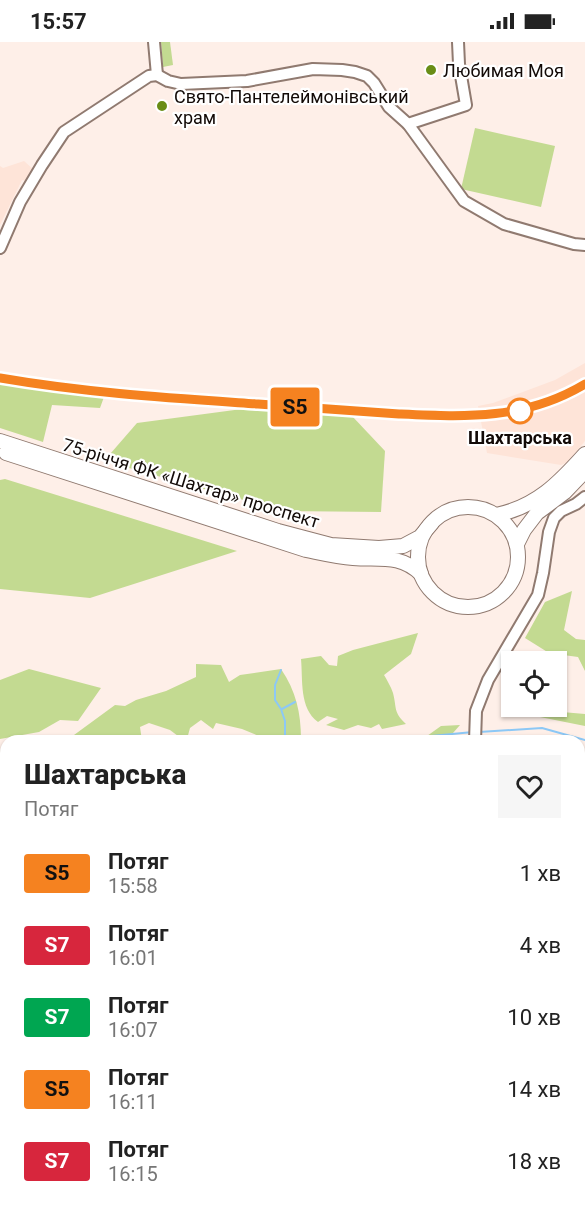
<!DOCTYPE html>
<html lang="uk">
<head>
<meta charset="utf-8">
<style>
  :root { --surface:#fff; --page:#f6f6f6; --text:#222; --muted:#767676 }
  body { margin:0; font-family:Roboto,sans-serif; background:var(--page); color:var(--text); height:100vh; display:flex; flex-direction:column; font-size:22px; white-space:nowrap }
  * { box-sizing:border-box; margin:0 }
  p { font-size:20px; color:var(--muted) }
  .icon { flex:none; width:33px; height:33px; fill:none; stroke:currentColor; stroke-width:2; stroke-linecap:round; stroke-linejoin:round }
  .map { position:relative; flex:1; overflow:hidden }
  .sheet { position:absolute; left:0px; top:693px; width:585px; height:474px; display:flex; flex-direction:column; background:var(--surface); border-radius:18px 18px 0 0; box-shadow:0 2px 4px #0004 }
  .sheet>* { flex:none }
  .badge { padding:0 12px; border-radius:4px; font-size:21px; line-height:39px }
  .controls { position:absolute; left:501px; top:609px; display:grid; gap:12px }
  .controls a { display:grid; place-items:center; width:66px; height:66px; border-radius:0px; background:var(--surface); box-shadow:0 2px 4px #0004; font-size:30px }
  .map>.badge { position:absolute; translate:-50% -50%; box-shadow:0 0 0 3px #fff }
  .round { display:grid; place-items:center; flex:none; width:63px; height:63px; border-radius:0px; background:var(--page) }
  .overview { display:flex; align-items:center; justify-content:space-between; height:102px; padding:0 24px }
  h1 { font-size:28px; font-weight:800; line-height:45px }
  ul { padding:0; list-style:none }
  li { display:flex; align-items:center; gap:18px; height:72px; padding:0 24px }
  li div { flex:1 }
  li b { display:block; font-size:22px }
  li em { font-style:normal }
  li .badge { min-width:66px; font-weight:700; text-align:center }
  .status { display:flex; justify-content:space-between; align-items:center; height:42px; padding:0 30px; background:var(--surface); direction:ltr }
  .status svg { height:16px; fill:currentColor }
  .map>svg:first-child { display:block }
  .built { fill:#fee4d8 }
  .green { fill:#c3da91 }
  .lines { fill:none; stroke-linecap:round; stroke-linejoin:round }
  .stream { stroke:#8cc8f6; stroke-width:2 }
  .minor-casing { stroke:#907a70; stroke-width:14 }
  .major-casing { stroke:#907a70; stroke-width:16 }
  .minor { stroke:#fff; stroke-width:10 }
  .major { stroke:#fff; stroke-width:14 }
  .rail { stroke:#3f3632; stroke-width:2 }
  .line-casing { stroke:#fff; stroke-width:14 }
  .line { stroke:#f58220; stroke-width:9 }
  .poi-dot { fill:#698d16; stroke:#fff; stroke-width:2 }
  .stop-dot { fill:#fff; stroke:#f58220; stroke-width:3 }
  .labels { text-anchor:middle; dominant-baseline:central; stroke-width:4.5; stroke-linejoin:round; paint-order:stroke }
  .poi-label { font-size:18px; fill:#120a07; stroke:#fff; text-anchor:start }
  .stop-label { font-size:18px; font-weight:bold; fill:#120a07; stroke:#fff }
  .street-label { font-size:18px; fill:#120a07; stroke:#fff }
</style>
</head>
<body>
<div class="status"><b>15:57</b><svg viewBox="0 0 49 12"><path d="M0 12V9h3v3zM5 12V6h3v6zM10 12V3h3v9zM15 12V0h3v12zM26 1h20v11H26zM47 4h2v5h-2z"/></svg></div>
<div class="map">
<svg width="585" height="1167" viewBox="0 0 585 1167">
  <rect width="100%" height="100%" fill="#feefe8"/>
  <g class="built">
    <polygon points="24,119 35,129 28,139 22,138 0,183 0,124 3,126"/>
    <polygon points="585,321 585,399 568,420 561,423 487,411 478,364 493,361 555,338"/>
  </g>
  <g class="green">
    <polygon points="161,0 170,0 173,23 163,25"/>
    <polygon points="475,86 555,104 541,165 461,147"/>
    <polygon points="0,333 54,349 104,355 100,366 52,363 43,400 0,386"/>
    <polygon points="242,367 352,374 385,409 381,470 283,469 104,419 137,381"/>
    <polygon points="5,437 237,509 90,556 0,547 0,438"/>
    <polygon points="572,549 564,588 576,597 585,598 585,629 578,615 549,611 525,596 545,560"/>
    <path d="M418,591L411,612L384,633C387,638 391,645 393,651C397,666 393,670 406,682L382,687L379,682L371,686L358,683L344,688L326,683L338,677L327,674L318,680C299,666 303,638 301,617L321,614L329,623L337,624L338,614L353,608Z"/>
    <path d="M196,622L221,623L229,640L240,633L281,627C296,649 301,671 301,697L271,699L242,687L216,681L213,687L201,678L190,686L187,697L167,699L178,694L170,688L149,681L140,685L142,699H84L86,694L74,693L115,663L125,664L136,658L166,649L196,635Z"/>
    <polygon points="29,627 101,646 78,679 60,678 39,690 0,697 0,638"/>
    <polygon points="557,651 562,670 585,672 585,684 535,674 528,665 556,664"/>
    <polygon points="460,683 446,699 420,699 441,684"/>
  </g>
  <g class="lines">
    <g class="stream">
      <polyline points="281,628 275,643 275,658 281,667 285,679 285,699"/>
      <polyline points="282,667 295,660"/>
      <polyline points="479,690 542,686 585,698"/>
      <polyline points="379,699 473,690"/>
      <polyline points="0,720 6,720"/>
    </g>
    <defs>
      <g id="minor">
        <polyline points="154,0 157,33"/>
        <polyline points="408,82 466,63 459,22 458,0"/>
        <polyline points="0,206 20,160 42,123 64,90 149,34 157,33 168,39 181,42 247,39 313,27 342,28 355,30 367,34 374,41 389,65 408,82 464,159 504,182 574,202 585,203"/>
        <polyline points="475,699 476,669 488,638 538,553 543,531 549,490 554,476 561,469 576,462 585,455"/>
        <polyline points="0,725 6,765"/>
        <polyline points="0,920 6,903"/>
        <polyline points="0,1021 6,1022"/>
        <polyline points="579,1054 585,1052"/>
        <polyline points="0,1074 6,1075"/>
        <polyline points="0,1148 3,1135 6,1131"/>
        <polyline points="501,1161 502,1167"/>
        <polyline points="381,1167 389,1161"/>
      </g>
      <g id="major">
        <polyline points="0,399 278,489 331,503 379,506 403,504 420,495 432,481"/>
        <path d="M6,411L306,508C321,511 337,515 353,516C380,518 400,512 421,532"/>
        <circle cx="468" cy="515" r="50"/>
        <path d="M496,473C536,465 559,441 585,412"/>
        <polyline points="517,502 524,488 537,471 565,450 585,429"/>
      </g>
    </defs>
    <use href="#minor" class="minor-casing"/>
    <use href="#major" class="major-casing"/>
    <use href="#minor" class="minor"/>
    <use href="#major" class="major"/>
    <polyline class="rail" points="0,336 148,355 334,368 475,375 534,365 585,343"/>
  </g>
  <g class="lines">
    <defs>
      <path id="line" d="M0,336C87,351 171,356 258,362C305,365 352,369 399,372C466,375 525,378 585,342"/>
    </defs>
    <use href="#line" class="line-casing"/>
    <use href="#line" class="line"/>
  </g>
  <g class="poi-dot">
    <circle cx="431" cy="28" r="6"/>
    <circle cx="162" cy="64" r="6"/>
  </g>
  <circle class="stop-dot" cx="520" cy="369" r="12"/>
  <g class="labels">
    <g class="poi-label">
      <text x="443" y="28">Любимая Моя</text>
      <text x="174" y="54">Свято-Пантелеймонівський<tspan x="174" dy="21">храм</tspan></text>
    </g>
    <g class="stop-label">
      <text x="520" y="395">Шахтарська</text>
    </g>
    <g class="street-label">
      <text transform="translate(191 441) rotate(17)">75-річчя ФК «Шахтар» проспект</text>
    </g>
  </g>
</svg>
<div class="controls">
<a><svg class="icon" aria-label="locate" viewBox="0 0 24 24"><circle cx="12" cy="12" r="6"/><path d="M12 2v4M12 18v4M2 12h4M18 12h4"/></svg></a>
</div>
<b class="badge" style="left:295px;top:365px;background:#f58220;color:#111">S5</b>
<section class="sheet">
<div class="overview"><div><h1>Шахтарська</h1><p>Потяг</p></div><a class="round"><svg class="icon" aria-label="heart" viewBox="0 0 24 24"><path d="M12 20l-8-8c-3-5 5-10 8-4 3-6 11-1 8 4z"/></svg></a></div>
<ul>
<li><span class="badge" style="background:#f58220;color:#111">S5</span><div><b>Потяг</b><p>15:58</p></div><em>1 хв</em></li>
<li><span class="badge" style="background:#d7263d;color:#fff">S7</span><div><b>Потяг</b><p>16:01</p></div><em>4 хв</em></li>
<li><span class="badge" style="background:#00a651;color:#fff">S7</span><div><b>Потяг</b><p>16:07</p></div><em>10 хв</em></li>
<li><span class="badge" style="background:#f58220;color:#111">S5</span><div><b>Потяг</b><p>16:11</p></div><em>14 хв</em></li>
<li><span class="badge" style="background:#d7263d;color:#fff">S7</span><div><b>Потяг</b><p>16:15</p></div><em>18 хв</em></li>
</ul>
</section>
</div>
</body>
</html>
